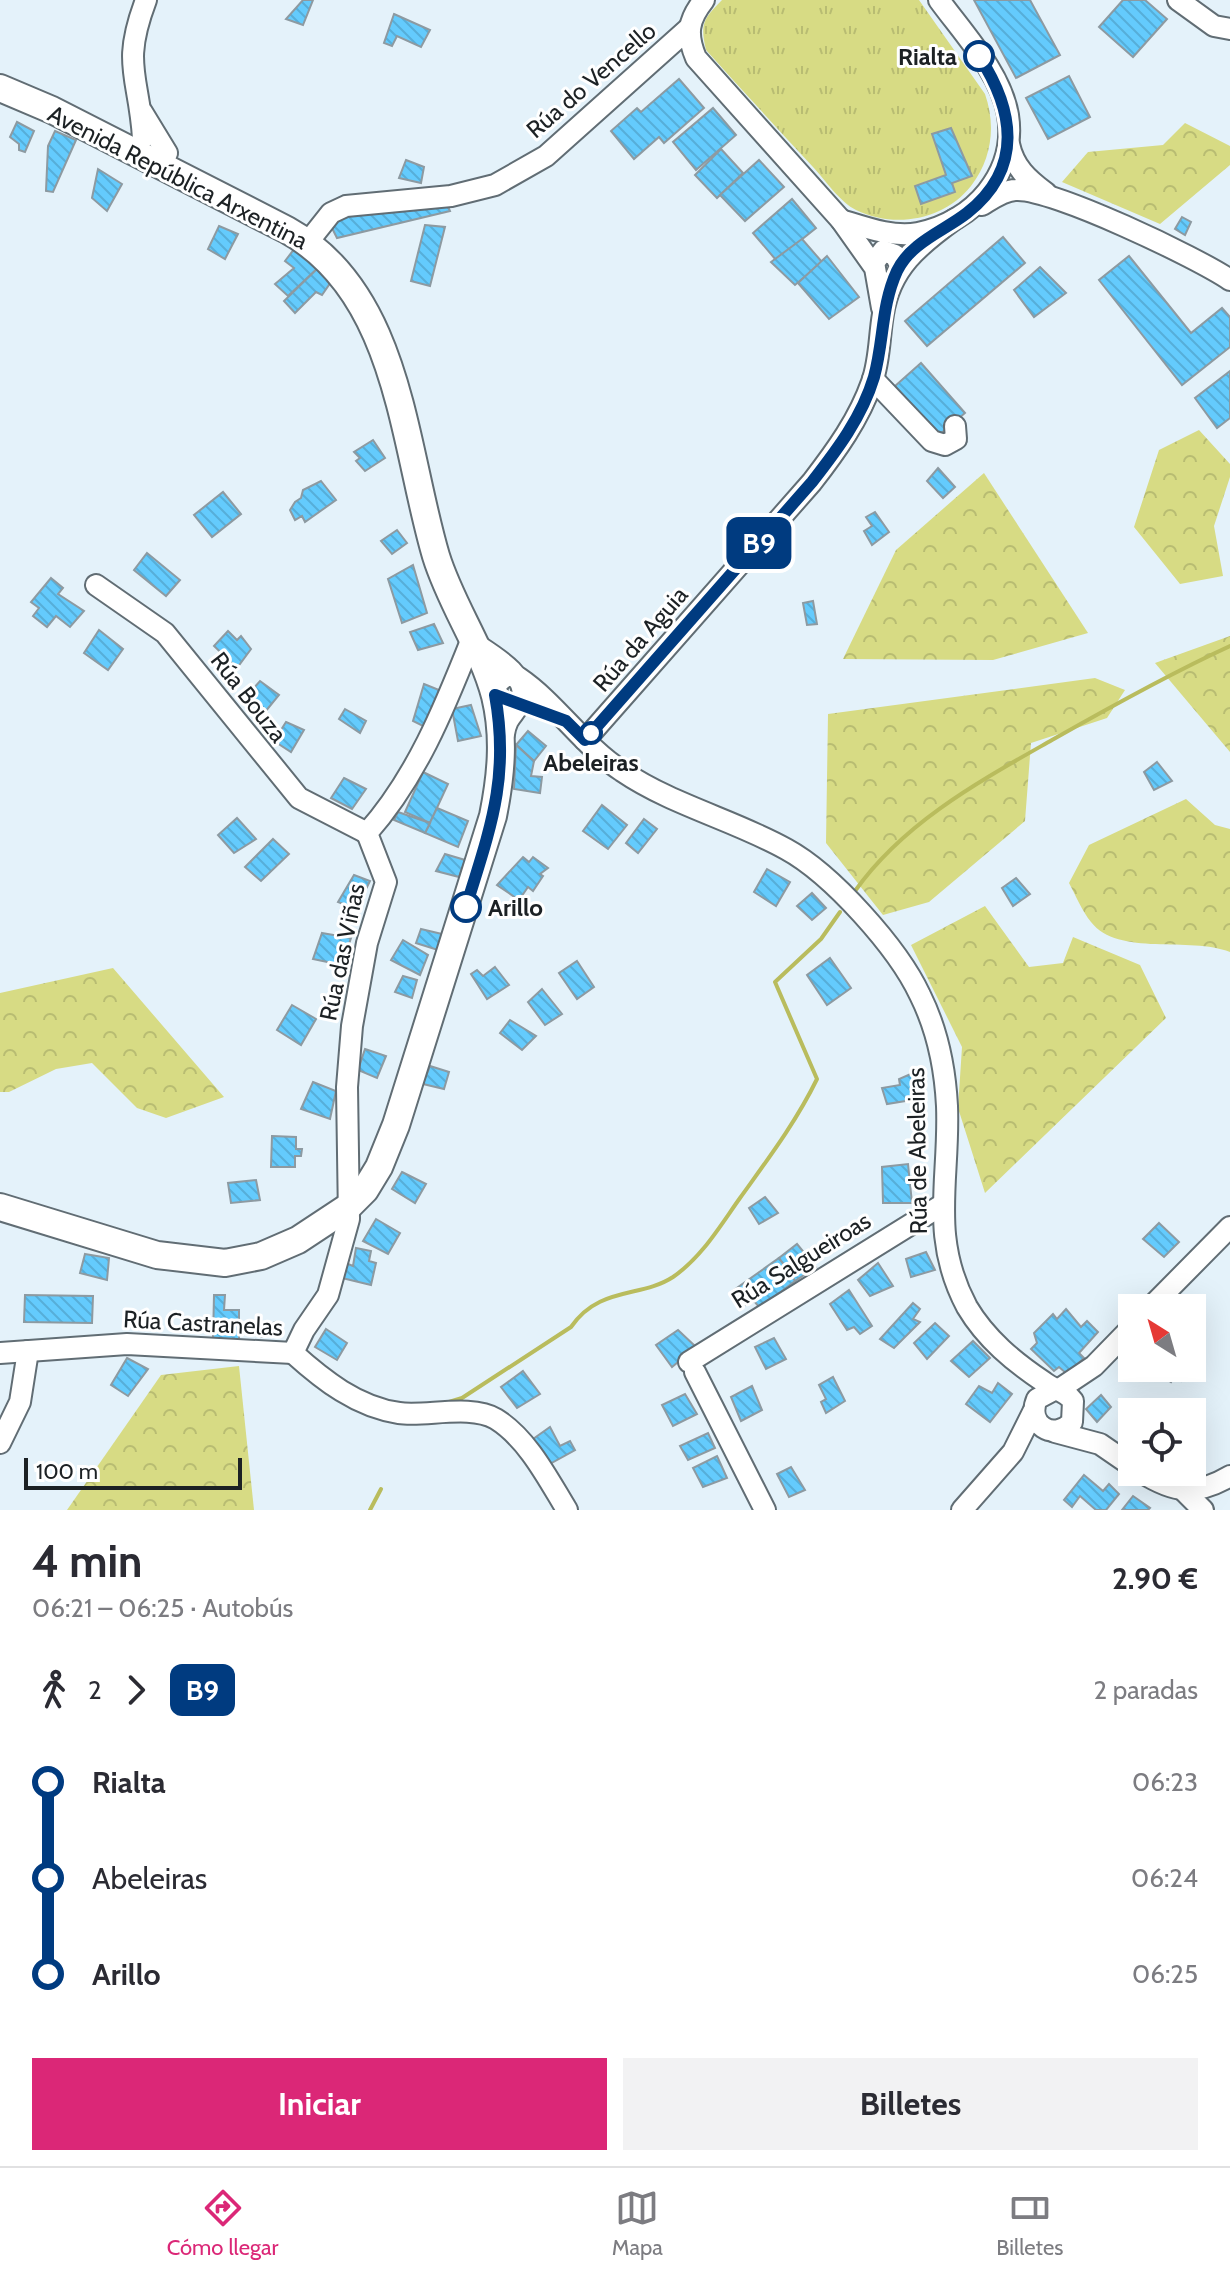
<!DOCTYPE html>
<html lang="es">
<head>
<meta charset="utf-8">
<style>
  :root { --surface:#fff; --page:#f2f2f3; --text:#2b2b33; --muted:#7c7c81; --line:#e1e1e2; --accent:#db2777 }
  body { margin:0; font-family:Cabin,sans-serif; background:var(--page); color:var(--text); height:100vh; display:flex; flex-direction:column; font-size:30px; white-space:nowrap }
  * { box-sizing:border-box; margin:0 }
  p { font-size:26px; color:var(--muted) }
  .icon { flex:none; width:44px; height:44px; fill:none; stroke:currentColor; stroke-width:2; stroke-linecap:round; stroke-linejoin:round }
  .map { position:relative; height:1510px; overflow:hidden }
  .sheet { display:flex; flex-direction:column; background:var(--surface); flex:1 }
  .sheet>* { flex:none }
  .badge { padding:0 16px; border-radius:12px; font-size:28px; line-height:52px }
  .needle { width:52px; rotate:323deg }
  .buttons { position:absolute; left:1118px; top:1294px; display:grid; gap:16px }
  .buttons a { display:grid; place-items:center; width:88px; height:88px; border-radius:0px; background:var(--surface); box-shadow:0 8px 32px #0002; font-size:40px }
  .scale { position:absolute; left:24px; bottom:20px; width:218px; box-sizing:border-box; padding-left:8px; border:4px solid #1c2124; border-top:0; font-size:22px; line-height:28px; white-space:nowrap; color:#1c2124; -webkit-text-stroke:6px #fff; paint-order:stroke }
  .map>.badge { position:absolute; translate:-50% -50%; box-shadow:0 0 0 4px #fff }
  .legs { display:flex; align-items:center; gap:12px; height:88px; padding:0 32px; font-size:26px }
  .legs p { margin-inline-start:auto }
  .summary { display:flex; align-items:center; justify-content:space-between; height:136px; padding:0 32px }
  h1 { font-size:44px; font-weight:700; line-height:60px }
  .primary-button { display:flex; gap:16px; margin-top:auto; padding:16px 32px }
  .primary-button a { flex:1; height:92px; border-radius:0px; background:var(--accent); color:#fff; font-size:32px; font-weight:700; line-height:92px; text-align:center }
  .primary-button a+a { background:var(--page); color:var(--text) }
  ul { padding:0 32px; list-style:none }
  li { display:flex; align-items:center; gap:28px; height:96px; font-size:30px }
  li i { display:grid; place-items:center; width:12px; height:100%; margin:0 10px; background:currentColor }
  li i::after { content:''; width:20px; height:20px; margin:-10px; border:6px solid; border-radius:50%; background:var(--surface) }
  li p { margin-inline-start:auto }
  li:first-child i { background:linear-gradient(#0000 50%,currentColor 0) }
  li:last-child i { background:linear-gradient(currentColor 50%,#0000 0) }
  .dock { display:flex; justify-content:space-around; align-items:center; height:112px; border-top:2px solid var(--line); background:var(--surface); font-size:22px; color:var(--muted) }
  .dock a { display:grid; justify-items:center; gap:4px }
  .dock .selected { color:var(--accent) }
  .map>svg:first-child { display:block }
  .forest { fill:url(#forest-crowns) }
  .park { fill:url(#park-tufts) }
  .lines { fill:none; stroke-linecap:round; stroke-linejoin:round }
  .stream { stroke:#b9bc5d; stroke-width:4 }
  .building { fill:url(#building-back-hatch); stroke:#8d9aa1; stroke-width:2 }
  .minor-casing { stroke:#616d74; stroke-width:24 }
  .major-casing { stroke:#616d74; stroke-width:30 }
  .minor { stroke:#fff; stroke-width:20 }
  .major { stroke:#fff; stroke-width:26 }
  .line-1-casing { stroke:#fff; stroke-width:18 }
  .line-1 { stroke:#003b80; stroke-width:12 }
  .stop-1-dot { fill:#fff; stroke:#003b80; stroke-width:4 }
  .labels { text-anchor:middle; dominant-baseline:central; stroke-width:6; stroke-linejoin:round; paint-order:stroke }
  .stop-label { font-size:24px; font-weight:bold; fill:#1c2124; stroke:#fff; text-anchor:end }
  .street-label { font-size:24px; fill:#1c2124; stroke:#fff }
</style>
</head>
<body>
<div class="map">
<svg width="1230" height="1510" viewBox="0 0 1230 1510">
  <defs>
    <pattern id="forest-crowns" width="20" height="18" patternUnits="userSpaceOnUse" patternTransform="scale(2)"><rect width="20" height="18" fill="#d7db84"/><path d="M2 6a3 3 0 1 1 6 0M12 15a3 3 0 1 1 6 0" fill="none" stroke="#b8bc72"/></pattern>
    <pattern id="park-tufts" width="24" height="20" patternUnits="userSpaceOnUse" patternTransform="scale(2)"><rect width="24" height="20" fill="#d7db84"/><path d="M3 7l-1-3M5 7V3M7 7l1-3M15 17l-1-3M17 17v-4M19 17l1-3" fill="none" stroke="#b8bc72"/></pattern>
    <pattern id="building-back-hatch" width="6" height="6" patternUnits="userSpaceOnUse" patternTransform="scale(2)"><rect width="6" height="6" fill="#64cbfd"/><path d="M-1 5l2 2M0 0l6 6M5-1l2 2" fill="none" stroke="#56aed9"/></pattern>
  </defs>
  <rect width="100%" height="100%" fill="#e4f2fa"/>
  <g class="forest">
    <polygon points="1185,123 1230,146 1230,165 1160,224 1062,182 1088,152 1163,145"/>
    <polygon points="1199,430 1230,464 1230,477 1214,526 1223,576 1180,584 1134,527 1159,450"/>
    <polygon points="984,473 1088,633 993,660 843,659 896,550"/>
    <polygon points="1230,636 1230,752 1155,663"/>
    <polygon points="1095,678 1125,690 1107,718 1031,743 1025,821 929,902 883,915 826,843 828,714"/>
    <path d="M1186,799L1215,825L1230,829V952C1190,936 1118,957 1091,922C1082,911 1076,896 1069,883L1089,845Z"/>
    <polygon points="985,906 1029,967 1063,963 1073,937 1140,965 1166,1018 985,1193 958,1108 962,1047 911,945"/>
    <polygon points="113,968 224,1097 166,1118 137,1108 92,1063 56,1069 9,1092 0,1092 0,993"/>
    <polygon points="239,1366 254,1510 67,1510 161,1375"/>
  </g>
  <path class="park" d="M722,0H919L985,94C996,125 992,159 971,186C944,220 895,229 856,210C840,202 825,180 813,167C777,128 741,89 706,50C700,24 703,19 722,0Z"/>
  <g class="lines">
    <g class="stream">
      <path d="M855,891C904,822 980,781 1052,740C1110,707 1169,674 1230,646"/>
      <path d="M449,1402L462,1398L571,1327C599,1286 641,1298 673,1277C702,1257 720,1226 740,1198C768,1159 796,1122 817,1079L775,982L821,939L840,912"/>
      <polyline points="370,1510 381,1489"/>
    </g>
  </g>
  <g class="building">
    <polygon points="303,0 313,0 303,25 286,19"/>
    <polygon points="974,0 1030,0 1060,55 1016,78"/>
    <polygon points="1123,0 1145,0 1167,19 1133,57 1099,27"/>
    <polygon points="394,14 430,30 421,47 397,36 392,46 384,43"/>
    <polygon points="1069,76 1090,117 1048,139 1026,98"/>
    <polygon points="679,79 704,108 664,143 659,137 634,159 611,131 637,108 641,112"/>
    <polygon points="713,108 736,135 696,170 673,142"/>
    <polygon points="17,122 34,131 25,152 19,150 19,144 10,137"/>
    <polygon points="951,128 972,176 952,183 955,192 921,204 915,186 946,175 932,134"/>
    <polygon points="55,131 76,140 53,192 46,191 48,146"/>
    <polygon points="721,149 743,173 717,198 695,175"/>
    <polygon points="406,160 424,167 421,183 399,178"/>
    <polygon points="759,160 784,187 745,221 720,195"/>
    <polygon points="98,169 122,184 107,211 92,198"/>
    <polygon points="792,199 816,228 776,260 753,233"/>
    <polygon points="446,202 450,211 337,238 330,224 345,213 396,211"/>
    <polygon points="1182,217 1191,222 1185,235 1175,229"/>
    <polygon points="425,225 445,227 430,286 411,281"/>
    <polygon points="219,226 238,234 225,259 208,249"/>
    <polygon points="1003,237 1025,263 927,346 905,321"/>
    <polygon points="802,239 822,262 795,285 771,262"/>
    <polygon points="295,248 320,266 288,296 275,284 294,268 285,261"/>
    <polygon points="827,256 859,297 829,319 798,283"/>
    <polygon points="1129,256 1191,333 1222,308 1230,317 1230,347 1182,385 1099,280"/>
    <polygon points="320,266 333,279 322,295 316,292 295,313 284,301"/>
    <polygon points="1040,267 1066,293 1034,317 1014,290"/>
    <polygon points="921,363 965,413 939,435 895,386"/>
    <polygon points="1230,371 1230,418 1217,428 1195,398"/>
    <polygon points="373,440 385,458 365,471 356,461 360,458 354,452"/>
    <polygon points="938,468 955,487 943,498 927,481"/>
    <polygon points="321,481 336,500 305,522 302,516 295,520 290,510 295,502 301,498 303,490"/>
    <polygon points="223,492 241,514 212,537 194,515"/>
    <polygon points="875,512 889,532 872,545 864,531 872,526 866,517"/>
    <polygon points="397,530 407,543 392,554 381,541"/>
    <polygon points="147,553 180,580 166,596 134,570"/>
    <polygon points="413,565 427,613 402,623 388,579"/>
    <polygon points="51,578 63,588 58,594 84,611 70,627 56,616 47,627 33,616 39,608 31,602"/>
    <polygon points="813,601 817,624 807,625 803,603"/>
    <polygon points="434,624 443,643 418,650 410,632"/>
    <polygon points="99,630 123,649 108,670 84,653"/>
    <polygon points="228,631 237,640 241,636 251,649 237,668 214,646"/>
    <polygon points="260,681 279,695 265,712 246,697"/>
    <polygon points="424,684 444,692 427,728 413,721"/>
    <polygon points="471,705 481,736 458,741 452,709"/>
    <polygon points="345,709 366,721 360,733 339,719"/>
    <polygon points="286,722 304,730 291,752 274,741"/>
    <polygon points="528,731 546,746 534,761 516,745"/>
    <polygon points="516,745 534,761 531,776 542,777 540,793 514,789"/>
    <polygon points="1157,762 1172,781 1154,790 1144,772"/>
    <polygon points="423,772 448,784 430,823 405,812"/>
    <polygon points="344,778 366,789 352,809 331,798"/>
    <polygon points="602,805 627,825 608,849 583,831"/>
    <polygon points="437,808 468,821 458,847 425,833"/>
    <polygon points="398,812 430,823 425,833 394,820"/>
    <polygon points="237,818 256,839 234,853 218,835"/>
    <polygon points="644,819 657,829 638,853 626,843"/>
    <polygon points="273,839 289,854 261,881 245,867"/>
    <polygon points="445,854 465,860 459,877 436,871"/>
    <polygon points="523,857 529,862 533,857 548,868 540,874 543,876 533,891 528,887 519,900 497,885"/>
    <polygon points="767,869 790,882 776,906 754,892"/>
    <polygon points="354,875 370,881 356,909 338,902"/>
    <polygon points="1016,878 1030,894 1013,906 1002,888"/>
    <polygon points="812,893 826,908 812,920 797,906"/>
    <polygon points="421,929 442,934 438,950 416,943"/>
    <polygon points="322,933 351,938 342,965 313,959"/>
    <polygon points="403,940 428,955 420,975 391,960"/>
    <polygon points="830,958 851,988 827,1005 807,975"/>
    <polygon points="577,961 594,987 577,999 559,973"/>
    <polygon points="495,967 509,985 487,999 471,974 477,970 483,976"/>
    <polygon points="403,976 417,980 412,998 395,992"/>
    <polygon points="542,989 562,1014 545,1025 528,1002"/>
    <polygon points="292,1005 316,1019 301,1045 277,1030"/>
    <polygon points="510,1020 536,1036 522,1050 500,1033"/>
    <polygon points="365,1049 386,1056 377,1078 358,1070"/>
    <polygon points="430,1066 449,1072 444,1089 423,1084"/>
    <polygon points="913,1073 918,1099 887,1104 882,1088 900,1085 899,1079"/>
    <polygon points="313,1082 336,1091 330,1119 301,1109"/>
    <polygon points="272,1136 296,1137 296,1149 302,1149 301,1156 295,1156 295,1167 271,1167"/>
    <polygon points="908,1164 912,1203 883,1203 882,1167"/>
    <polygon points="402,1172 426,1184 415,1203 392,1189"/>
    <polygon points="256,1180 260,1200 231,1203 228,1183"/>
    <polygon points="765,1197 778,1213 759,1224 749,1208"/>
    <polygon points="376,1219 400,1233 388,1254 363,1241"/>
    <polygon points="1159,1223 1179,1242 1164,1257 1143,1239"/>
    <polygon points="797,1244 816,1267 795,1281 779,1258"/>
    <polygon points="356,1248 371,1251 369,1261 376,1263 371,1285 342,1278 346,1263 353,1266"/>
    <polygon points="926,1252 935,1270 911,1277 906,1259"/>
    <polygon points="85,1254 109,1258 107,1280 80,1273"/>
    <polygon points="779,1258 795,1281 760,1308 754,1301 746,1305 734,1290"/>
    <polygon points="878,1263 893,1286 870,1296 858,1280"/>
    <polygon points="849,1290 872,1326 860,1334 854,1327 847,1330 830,1304"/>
    <polygon points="25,1295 93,1296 92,1323 24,1322"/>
    <polygon points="214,1295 225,1295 224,1310 239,1310 239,1341 213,1340"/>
    <polygon points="913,1303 920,1309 913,1319 920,1322 894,1348 880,1339"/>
    <polygon points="1066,1309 1081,1327 1087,1321 1098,1332 1079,1353 1084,1358 1067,1374 1059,1367 1054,1371 1031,1349 1037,1343 1034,1333 1053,1314 1057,1319"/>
    <polygon points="275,1322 278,1329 261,1337 258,1330"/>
    <polygon points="935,1323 949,1336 927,1359 914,1343"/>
    <polygon points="326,1329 347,1343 337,1360 315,1347"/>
    <polygon points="678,1330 696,1347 672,1367 656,1345"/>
    <polygon points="774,1338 786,1359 766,1369 755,1347"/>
    <polygon points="973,1341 990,1358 969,1377 951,1361"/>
    <polygon points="127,1358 148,1369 128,1396 111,1385"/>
    <polygon points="1156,1368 1190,1368 1181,1381 1174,1377 1171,1382 1154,1371"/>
    <polygon points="523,1371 540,1394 517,1408 501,1387"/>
    <polygon points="833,1377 845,1401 826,1413 821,1402 826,1399 819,1385"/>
    <polygon points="998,1383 1012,1394 990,1422 966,1404 979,1386 992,1393"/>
    <polygon points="752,1386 762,1410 741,1421 731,1397"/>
    <polygon points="685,1394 697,1414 673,1426 662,1405"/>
    <polygon points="1101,1395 1111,1407 1097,1422 1086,1409"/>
    <polygon points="550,1427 560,1446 570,1441 575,1450 548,1465 533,1439"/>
    <polygon points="708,1433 715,1448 688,1460 680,1446"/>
    <polygon points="717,1456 727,1478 703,1487 693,1468"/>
    <polygon points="791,1467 805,1490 789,1497 777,1474"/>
    <polygon points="1084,1475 1103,1491 1109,1484 1119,1494 1106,1510 1096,1510 1080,1496 1072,1507 1064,1500"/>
    <polygon points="1133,1496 1150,1508 1148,1510 1122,1510"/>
  </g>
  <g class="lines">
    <defs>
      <g id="minor">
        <path d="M704,0C688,20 686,34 696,58L841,220L875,268L882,308"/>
        <polyline points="1178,0 1214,26 1230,29"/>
        <polyline points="142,112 167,153 161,167"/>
        <path d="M143,138C139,75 121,66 146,0"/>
        <path d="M1009,144C1014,167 1027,179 1046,193"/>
        <path d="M982,205C992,199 1004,190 1016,190C1052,188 1198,258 1230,280"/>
        <path d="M841,220C864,227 893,238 918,233C974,222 1017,173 1008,115C1001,73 963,33 939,0"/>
        <polyline points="308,242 331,213 346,206 451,196 495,185 546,156 688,29"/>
        <polyline points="873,264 883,251 895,255 900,265"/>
        <polyline points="873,379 932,441 945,445 956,439 955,426"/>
        <polyline points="96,585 165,633 299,798 367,833"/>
        <path d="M492,687L507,675L519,678C557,704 583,746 622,771C672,805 734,820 786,849C832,874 898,948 920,995C937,1029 945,1067 947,1106C950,1180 929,1236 967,1307C986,1339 1014,1362 1044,1382C1054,1390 1066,1391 1073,1401L1072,1422C1053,1442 1026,1424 1037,1399L1054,1390"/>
        <path d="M585,740L812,482C836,451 859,419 872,382C880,360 879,337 883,314C890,268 919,245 955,219"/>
        <polyline points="1150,1308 1230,1227"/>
        <polyline points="0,1353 127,1344 293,1353"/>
        <path d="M293,1353L304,1330L328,1295L349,1219L347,1087L352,1026L367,943L386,882L367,833C416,778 444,709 471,641C488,653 532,676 521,701C514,716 507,715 504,734"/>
        <path d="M293,1353C323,1380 357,1407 399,1413C425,1417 471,1404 496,1419C528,1439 548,1479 567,1510"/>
        <polyline points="689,1362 942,1205"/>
        <polyline points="695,1372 765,1510"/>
        <polyline points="1058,1390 1094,1366 1132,1327"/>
        <polyline points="1055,1432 1100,1444 1132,1466"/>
        <polyline points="0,1443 20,1402 28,1351"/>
        <path d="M1141,1472C1174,1493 1196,1496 1230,1476"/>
        <polyline points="1185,1492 1203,1510"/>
        <polyline points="962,1510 1013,1452 1033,1412"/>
      </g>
      <path id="major" d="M0,88L52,110L287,230C400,293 403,445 436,556C451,605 482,647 495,696C505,737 501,776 493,816L396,1125L379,1167L365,1190L348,1207L298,1240L261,1256L225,1263L157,1255L0,1207"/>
    </defs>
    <use href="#minor" class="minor-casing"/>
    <use href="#major" class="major-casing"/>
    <use href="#minor" class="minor"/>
    <use href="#major" class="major"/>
  </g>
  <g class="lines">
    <defs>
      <path id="line-1" d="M466,907C490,829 510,778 495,695L566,721L585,740L812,482C837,450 862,417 874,377C884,341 881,306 897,271C911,242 944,231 967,213C1024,168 1014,110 979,56"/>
    </defs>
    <use href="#line-1" class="line-1-casing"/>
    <use href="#line-1" class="line-1"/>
  </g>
  <g class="stop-1-dot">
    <circle cx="979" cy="56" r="14"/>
    <circle cx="591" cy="733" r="10"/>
    <circle cx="466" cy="907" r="14"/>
  </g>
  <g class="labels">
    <g class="stop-label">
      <text x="957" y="56">Rialta</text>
      <text x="591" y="762" text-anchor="middle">Abeleiras</text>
      <text x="488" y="907" text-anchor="start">Arillo</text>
    </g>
    <g class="street-label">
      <text transform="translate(591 80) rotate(-41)">Rúa do Vencello</text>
      <text transform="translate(178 177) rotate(27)">Avenida República Arxentina</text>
      <text transform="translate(640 639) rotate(-49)">Rúa da Aguia</text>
      <text transform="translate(249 697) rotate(52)">Rúa Bouza</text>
      <text transform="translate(342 952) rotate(-78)">Rúa das Viñas</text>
      <text transform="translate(917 1151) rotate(-91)">Rúa de Abeleiras</text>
      <text transform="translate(801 1260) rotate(-32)">Rúa Salgueiroas</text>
      <text transform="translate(203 1323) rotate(3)">Rúa Castranelas</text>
    </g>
  </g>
</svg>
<div class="buttons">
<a><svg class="needle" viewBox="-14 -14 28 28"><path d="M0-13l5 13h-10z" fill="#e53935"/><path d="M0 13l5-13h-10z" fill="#7c7c81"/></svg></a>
<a><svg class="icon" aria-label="locate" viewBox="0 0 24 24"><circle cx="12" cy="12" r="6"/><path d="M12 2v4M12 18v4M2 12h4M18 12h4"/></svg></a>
</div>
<div class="scale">100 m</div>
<b class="badge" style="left:759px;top:543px;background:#003b80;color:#fff">B9</b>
</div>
<section class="sheet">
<div class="summary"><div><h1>4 min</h1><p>06:21 – 06:25 · Autobús</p></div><b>2.90 €</b></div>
<div class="legs"><svg class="icon" aria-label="walk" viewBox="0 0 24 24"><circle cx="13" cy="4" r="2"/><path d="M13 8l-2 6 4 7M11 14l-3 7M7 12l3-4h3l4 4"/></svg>2<svg class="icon" aria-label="forward" viewBox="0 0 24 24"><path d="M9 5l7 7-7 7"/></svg><b class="badge" style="background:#003b80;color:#fff">B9</b><p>2 paradas</p></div>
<ul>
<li><i style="color:#003b80"></i><b>Rialta</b><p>06:23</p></li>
<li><i style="color:#003b80"></i><span>Abeleiras</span><p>06:24</p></li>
<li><i style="color:#003b80"></i><b>Arillo</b><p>06:25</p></li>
</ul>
<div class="primary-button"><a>Iniciar</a><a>Billetes</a></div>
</section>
<nav class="dock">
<a class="selected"><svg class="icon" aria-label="directions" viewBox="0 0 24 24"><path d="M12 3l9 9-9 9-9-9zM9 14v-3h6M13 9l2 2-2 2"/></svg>Cómo llegar</a>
<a><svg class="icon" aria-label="map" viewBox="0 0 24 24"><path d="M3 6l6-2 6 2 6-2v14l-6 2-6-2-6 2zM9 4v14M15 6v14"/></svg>Mapa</a>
<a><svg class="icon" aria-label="tickets" viewBox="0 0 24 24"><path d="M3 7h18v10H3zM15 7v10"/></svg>Billetes</a>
</nav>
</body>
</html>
